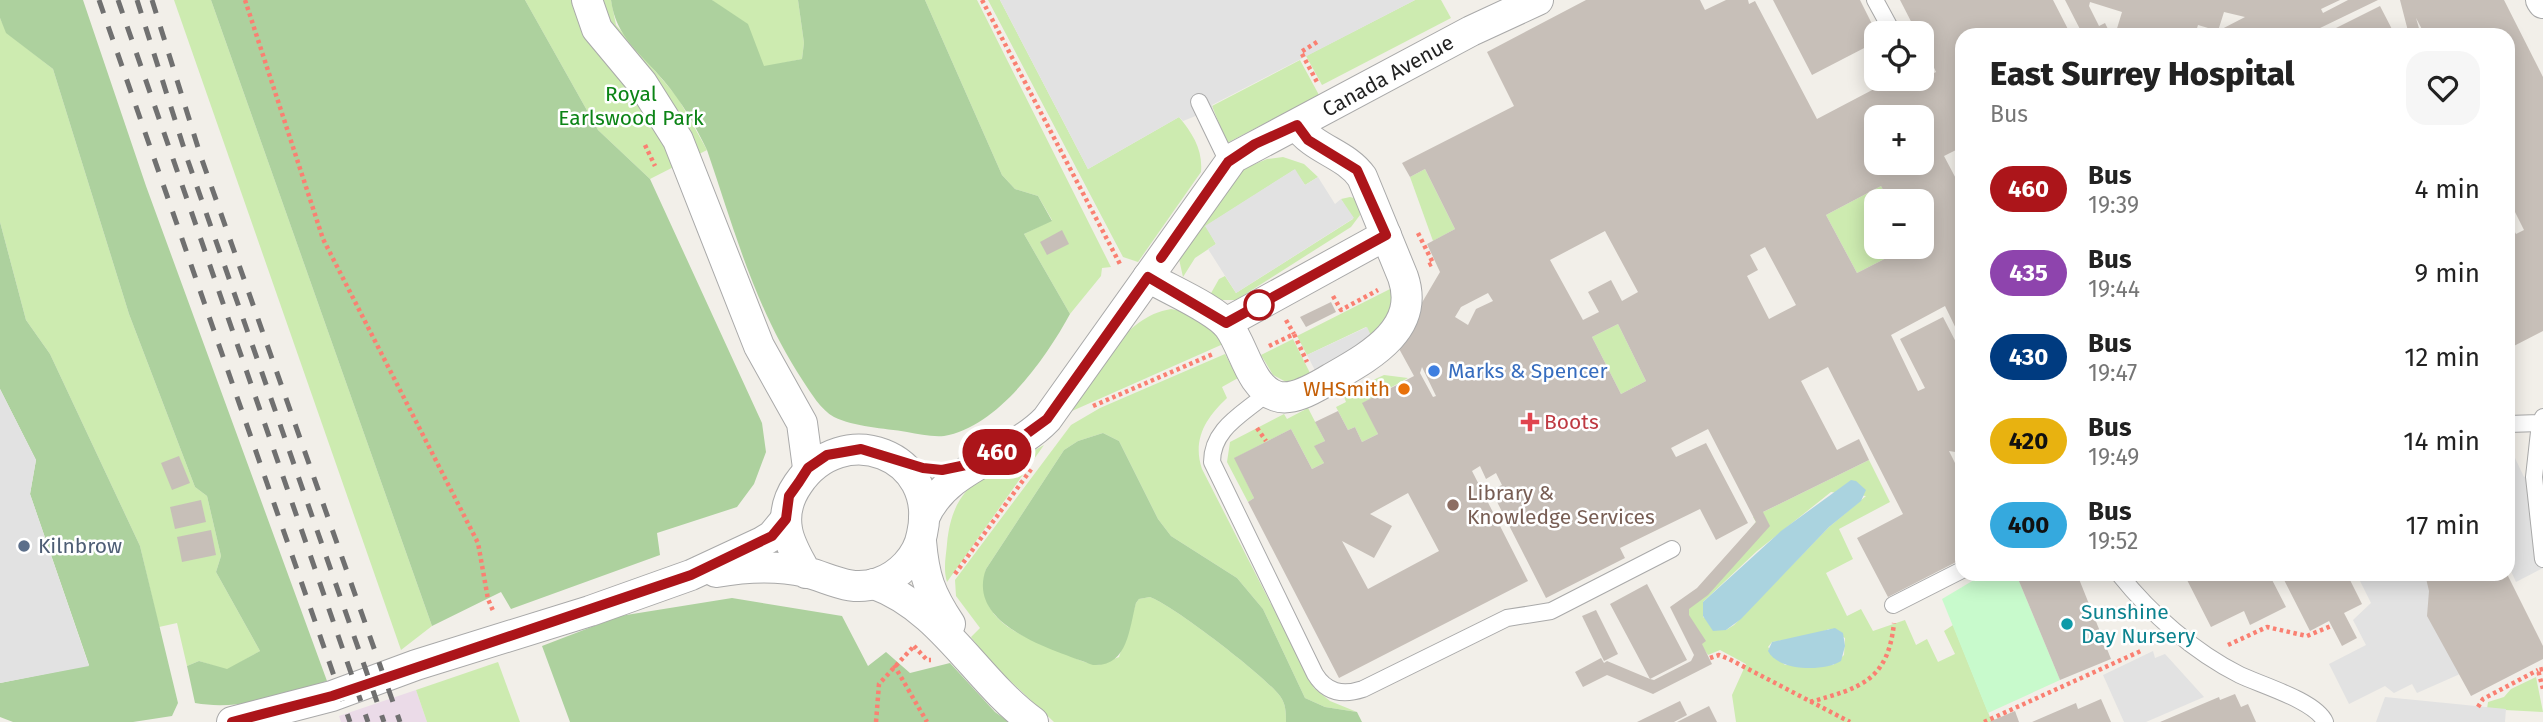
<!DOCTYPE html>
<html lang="en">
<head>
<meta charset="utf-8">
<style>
  :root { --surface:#fff; --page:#f6f6f6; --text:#222; --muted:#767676 }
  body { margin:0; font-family:"Fira Sans",sans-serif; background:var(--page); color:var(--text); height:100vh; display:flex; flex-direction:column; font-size:26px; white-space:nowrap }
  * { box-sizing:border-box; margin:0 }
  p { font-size:23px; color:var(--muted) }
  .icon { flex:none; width:38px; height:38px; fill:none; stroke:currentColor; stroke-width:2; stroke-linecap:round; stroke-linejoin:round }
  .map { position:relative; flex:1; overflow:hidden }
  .drawer { position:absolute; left:1955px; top:28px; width:560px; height:553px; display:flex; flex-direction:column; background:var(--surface); border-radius:21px; box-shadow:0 4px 18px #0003 }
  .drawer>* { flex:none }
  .badge { padding:0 14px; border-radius:23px; font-size:24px; line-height:46px }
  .fabs { position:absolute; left:1864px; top:21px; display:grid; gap:14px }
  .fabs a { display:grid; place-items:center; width:70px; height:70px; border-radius:14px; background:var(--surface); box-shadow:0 4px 18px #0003; font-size:35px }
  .map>.badge { position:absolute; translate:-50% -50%; box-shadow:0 0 0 4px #fff }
  .round { display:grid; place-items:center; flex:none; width:74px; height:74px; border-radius:21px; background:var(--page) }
  .head { display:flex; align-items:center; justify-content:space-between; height:119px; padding:0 35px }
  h1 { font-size:33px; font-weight:800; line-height:52px }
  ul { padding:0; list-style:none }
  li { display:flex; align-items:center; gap:21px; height:84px; padding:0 35px }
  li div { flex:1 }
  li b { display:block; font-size:26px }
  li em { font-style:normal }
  li .badge { min-width:77px; font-weight:700; text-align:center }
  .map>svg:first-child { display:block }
  .industrial { fill:#ebdbe8 }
  .grass { fill:#cdebb0; fill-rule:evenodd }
  .forest { fill:#add19e }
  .park { fill:#c8facc }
  .parking { fill:#e2e2e2 }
  .water { fill:#aad3df }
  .building { fill:#c7bfb8; fill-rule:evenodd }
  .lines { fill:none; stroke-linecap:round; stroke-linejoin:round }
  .lane-casing { stroke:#a9a9a9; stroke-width:18 }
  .street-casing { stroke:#a9a9a9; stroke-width:32 }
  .path { stroke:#fa8072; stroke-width:4.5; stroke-dasharray:3.5 3.5; stroke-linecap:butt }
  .lane { stroke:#fff; stroke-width:16 }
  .street { stroke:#fff; stroke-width:30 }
  .rail { stroke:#707070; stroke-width:5; stroke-dasharray:14 14; stroke-linecap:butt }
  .line-casing { stroke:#fff; stroke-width:16 }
  .line { stroke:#ac151a; stroke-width:10 }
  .stop-dot { fill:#fff; stroke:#ac151a; stroke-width:3.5 }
  .shop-dot { fill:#3f7fe0; stroke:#fff; stroke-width:2.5 }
  .food-dot { fill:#e8710a; stroke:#fff; stroke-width:2.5 }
  .health-dot { fill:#e0444e; stroke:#fff; stroke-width:2.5 }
  .education-dot { fill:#8d6e63; stroke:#fff; stroke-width:2.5 }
  .service-dot { fill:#5c6f8a; stroke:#fff; stroke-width:2.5 }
  .culture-dot { fill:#0f9aa8; stroke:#fff; stroke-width:2.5 }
  .labels { text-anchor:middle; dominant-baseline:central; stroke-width:5; stroke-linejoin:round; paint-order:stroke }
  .street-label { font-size:21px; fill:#222; stroke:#fff }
  .park-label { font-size:21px; fill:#0c8416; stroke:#fff }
  .shop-label { font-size:21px; fill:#366cbe; stroke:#fff; text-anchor:start }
  .food-label { font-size:21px; fill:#c56008; stroke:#fff; text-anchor:end }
  .health-label { font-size:21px; fill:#be3a42; stroke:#fff; text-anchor:start }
  .education-label { font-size:21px; fill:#785e54; stroke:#fff; text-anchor:start }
  .service-label { font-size:21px; fill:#4e5e75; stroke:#fff; text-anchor:start }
  .culture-label { font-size:21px; fill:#0d838f; stroke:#fff; text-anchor:start }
</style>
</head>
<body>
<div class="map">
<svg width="2543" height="722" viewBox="0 0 2543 722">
  <rect width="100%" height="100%" fill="#f2efe9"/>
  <polygon class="industrial" points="416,690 427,722 341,722 339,716"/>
  <g class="grass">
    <polygon points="174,0 211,0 432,626 401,650"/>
    <polygon points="525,0 611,0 616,25 678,98 707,150 650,179 598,130"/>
    <polygon points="712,0 798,0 804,43 802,59 764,67"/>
    <polygon points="925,0 977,0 1111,267 1102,268 1101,276 1070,314 1024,234 1052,220 1038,196 1015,189 1002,175"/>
    <path d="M988,0H1000L1088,169L1179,117C1193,134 1203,150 1201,172L1138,262L1123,257Z"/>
    <polygon points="1415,0 1441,0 1451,18 1322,85 1306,56"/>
    <polygon points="0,18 7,33 53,69 129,314 195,487 207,496 221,556 216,572 260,651 227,670 199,661 187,666 177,623 159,627 140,546 50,354 26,320 0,222"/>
    <polygon points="1300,60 1319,95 1227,143 1212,106"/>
    <polygon points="1283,157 1304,164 1318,177 1305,185 1294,170 1206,226 1216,244 1195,258 1183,277 1179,259 1243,169 1267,159"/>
    <polygon points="1425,169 1455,229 1433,241 1410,177"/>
    <polygon points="1881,186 1889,201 1876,201 1876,247 1908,247 1857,273 1826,215"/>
    <polygon points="1350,197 1358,199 1360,215 1351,227 1236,300 1220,300 1210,295 1219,279 1225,276 1236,293 1353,219 1341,199"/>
    <polygon points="1392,288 1396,297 1375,344 1366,327 1307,355 1297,336"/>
    <path d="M1171,309L1182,311L1230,341L1072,411C1098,373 1122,317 1171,309Z"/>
    <polygon points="1618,324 1646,381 1621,394 1592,337"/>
    <polygon points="1293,339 1311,375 1288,383 1273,375 1261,355"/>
    <path d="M1225,354L1238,378L1222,387L1227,398C1206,418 1192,439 1202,469L1314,688L1330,701L1357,712L1325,707L1305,698L1263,609L1237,578L1171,536L1158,519L1119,441L1103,433L1078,441L1064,450L986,569C975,620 1018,635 1058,650C1071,656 1085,664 1099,665L1119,657L1136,603L1139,599L1150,597C1174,606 1265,676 1280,696C1286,704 1286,713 1286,722H1054L988,660L971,637L980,628L956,596L955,580L1071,425L1100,408Z"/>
    <polygon points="1384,375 1408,378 1363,403 1378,434 1362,442 1355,427 1348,430 1336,407 1346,402 1343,394"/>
    <polygon points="1308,408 1325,441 1315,446 1324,463 1312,469 1291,429 1235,458 1254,498 1248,502 1227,462 1230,442 1284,414 1287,419"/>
    <path d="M1044,445L947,582C943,569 946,556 947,544C953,477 992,474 1044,445Z"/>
    <path d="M1869,460L1890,502L1839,529L1853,559L1826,573L1847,616L1861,609L1873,631L1905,620L1916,645L1927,639L1938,662L1955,654L1944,631L1953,625L1992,722H1736L1732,695L1746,664L1720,650L1708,655L1675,608L1697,593L1756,522L1753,517ZM1831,492L1866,496L1829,527L1734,625L1726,630L1703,617V602L1757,551ZM1829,629L1845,638L1844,655L1833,665H1785L1768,647L1772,642L1814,635Z"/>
    <polygon points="498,662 520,722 427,722 416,690"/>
    <polygon points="2536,677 2543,712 2487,709 2488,702 2504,697 2511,689"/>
  </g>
  <g class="forest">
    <path d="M0,0H83L146,186L327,681C285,695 239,711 195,703L187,666L199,661L227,669L260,651L216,572L221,556L207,496L195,487L129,314L53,69L6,33L0,18Z"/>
    <polygon points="211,0 525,0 598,130 650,179 762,423 766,452 754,484 737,507 657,533 660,555 511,609 501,592 432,626"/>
    <path d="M611,0H712L748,24L764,66L802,59L804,43L798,0H925L1002,175L1015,189L1038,196L1052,221L1024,234L1070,314C1046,358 998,427 944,436C931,437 919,434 907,432C884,428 854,427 834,417C821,410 811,393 803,381C755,308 735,232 707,150C695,125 682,102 664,81C641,53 616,38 611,0Z"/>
    <polygon points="0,222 26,320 50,354 140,546 178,703 172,716 133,722 13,722 0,717 0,683 89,665 30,494 36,460 0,389"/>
    <path d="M1103,433L1119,441L1158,519L1171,536L1237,578L1263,609L1305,698L1325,707L1357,712L1362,722H1286C1286,713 1286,704 1280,696C1265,676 1174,606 1150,597L1139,599L1136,603C1129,629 1128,667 1093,665C1055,650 965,626 986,569L1064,450L1078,441Z"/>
    <polygon points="732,598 842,616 868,666 886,652 910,673 950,663 995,712 1009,722 570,722 542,646 620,616"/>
  </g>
  <polygon class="park" points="1984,574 2016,574 2060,680 1988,713 1942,599"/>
  <g class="parking">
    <polygon points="1000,0 1415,0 1212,105 1213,109 1183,121 1179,117 1088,169"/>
    <polygon points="1295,169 1305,185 1318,177 1335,204 1341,199 1354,218 1236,293 1208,249 1216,244 1205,226"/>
    <polygon points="1367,327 1375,344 1317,374 1307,355"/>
    <polygon points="0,389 36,460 30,494 89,666 0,683"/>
    <polygon points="2515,458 2524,477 2543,468 2543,568 2516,582 2508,565 2508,462"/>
    <polygon points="2363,574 2425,574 2460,674 2417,693 2412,684 2394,693 2385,686 2349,704 2329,664 2366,645 2353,620 2371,603 2358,577"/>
    <polygon points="2153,651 2155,658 2165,654 2204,697 2146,722 2124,722 2103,675"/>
    <polygon points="2385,697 2506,709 2505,722 2376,722"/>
  </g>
  <g class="water">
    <polygon points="1851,480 1856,481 1866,490 1861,501 1829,527 1741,619 1726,630 1713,631 1703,616 1703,602 1781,531"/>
    <path d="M1835,628L1843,633L1845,646L1841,661C1824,672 1778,671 1768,651L1772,642Z"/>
  </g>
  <g class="building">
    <path d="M1586,0H1700L1705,10L1726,0H1748L1749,4L1755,1L1817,119L1876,88L1867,70L1876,66V79H1907L1910,85L1936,72L1922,42V33H1917L1900,0H2053L2071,35H1962V147L1944,156L1962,190V341L1945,306L1891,335L1918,391L1925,388L1900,339L1943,317L1959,348L1962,347V453L1949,451L1962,477V559L1888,597L1857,538L1903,514L1828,367L1801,381L1837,450L1859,439L1869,460L1763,512L1770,526L1708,595L1689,609V615L1706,641L1702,644L1712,664L1653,694L1607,675L1583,687L1575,672L1601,658L1604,663L1607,661L1650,679L1610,604L1647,584L1687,660L1650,679L1654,680L1691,661L1694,655L1670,607L1697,588L1756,522L1708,429L1671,448L1676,457L1706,443L1748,523L1716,540L1700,509L1620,548L1625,558L1546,598L1491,490L1502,485L1496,473L1486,479L1480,466L1472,471L1528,581L1339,678L1248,502L1254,498L1234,458L1291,429L1312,469L1324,463L1314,446L1325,441L1315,422L1338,411L1348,430L1355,427L1362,442L1378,434L1362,403L1414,376L1397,345L1440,272L1427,244L1455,229L1425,169L1410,177L1402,163L1514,106L1487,52ZM1876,117H1922V163H1876ZM1881,186L1889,201H1922V247H1908L1857,273L1826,215ZM1605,231L1638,292L1622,301L1611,280L1588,292L1599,312L1583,320L1550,260ZM1765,247L1796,305L1769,319L1747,276L1758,270L1750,255ZM1488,293L1493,301L1476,309L1468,325L1455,317L1461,307ZM1618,324L1646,381L1621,394L1592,337ZM1422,367L1436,396L1433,397L1420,373ZM1408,493L1439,551L1368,589L1342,541L1374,558L1392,526L1370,514Z"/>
    <polygon points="1773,0 1860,0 1876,32 1867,37 1870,45 1812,75"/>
    <polygon points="2065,0 2340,0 2321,9 2323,13 2348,0 2378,0 2318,29 2322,35 2380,6 2395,35 2210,35 2218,31 2245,17 2224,12 2218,31 2198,25 2195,35 2115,35 2122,12 2090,2 2089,6 2099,26 2105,23 2111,35 2083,35"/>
    <polygon points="2400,0 2504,0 2543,77 2543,331 2508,349 2508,219 2516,234 2524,230 2508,198 2508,35 2425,35 2416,18 2421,35 2409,35"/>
    <polygon points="1062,230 1069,244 1047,255 1040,242"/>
    <polygon points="1331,302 1336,312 1306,327 1300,317"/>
    <polygon points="179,456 190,483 172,490 161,463"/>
    <polygon points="201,500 206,522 175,529 170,507"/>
    <polygon points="211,530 216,555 182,562 177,537"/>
    <polygon points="2016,574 2077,574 2111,659 2060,680"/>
    <polygon points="2184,574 2269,574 2286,607 2250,625 2244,611 2211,627"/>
    <polygon points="2281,574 2347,574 2362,604 2344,613 2357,638 2342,646 2329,621 2310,631"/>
    <polygon points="2425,574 2507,574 2543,646 2543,659 2471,696 2427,616 2429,591"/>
    <polygon points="1596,610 1618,654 1604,661 1582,616"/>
    <polygon points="2235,694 2241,707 2248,704 2256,722 2160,722 2219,697 2220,700"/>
    <polygon points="2101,699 2111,722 2032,722 2076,703 2078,709"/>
    <polygon points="1680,701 1687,715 1674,722 1637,722"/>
    <polygon points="1709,706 1717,722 1677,722"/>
    <polygon points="2015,711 2019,722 1989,722"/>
  </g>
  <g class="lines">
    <defs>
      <g id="lane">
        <polyline points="1875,0 1893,33"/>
        <polyline points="1199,102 1228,162"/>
        <path d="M1268,392C1246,413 1212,427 1212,462L1315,674C1326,692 1342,696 1363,689L1507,618L1551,611L1672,549"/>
        <polyline points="2540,423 2534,477 2543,559"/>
        <polyline points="2508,424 2540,423 2543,417"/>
        <path d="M2119,574C2151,614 2194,652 2240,675C2261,685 2316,701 2325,722"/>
        <polyline points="1893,605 1962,570"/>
      </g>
      <g id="street">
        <polyline points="587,0 597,29 642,83 678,140 759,346 802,423 808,468"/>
        <polyline points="2541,0 2543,3"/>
        <path d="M1148,277C1168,289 1216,309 1229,327C1244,347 1250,387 1276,396C1293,402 1316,387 1330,379C1368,357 1421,330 1403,277L1362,177C1345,153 1314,150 1297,125"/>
        <polyline points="1226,323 1386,235"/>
        <path d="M924,518C946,466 1011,457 1047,419L1233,158L1471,31L1538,0"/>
        <path d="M921,541C924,577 930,594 950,624"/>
        <path d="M716,572C744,567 777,565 806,572C832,579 850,592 878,583C899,576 918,557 922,534C940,454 842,418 798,484C789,497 784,512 787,529C789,544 799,559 806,573"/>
        <path d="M874,584C943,609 976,681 1033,722"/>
        <polyline points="232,722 332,696 416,665 590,611 691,575 762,542 772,536 786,519"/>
      </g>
    </defs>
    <use href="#lane" class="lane-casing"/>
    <use href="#street" class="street-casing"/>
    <g class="path">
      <polyline points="245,0 323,239 478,543 488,599 494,613"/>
      <polyline points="982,0 1121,266"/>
      <polyline points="1317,42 1301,52 1317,82"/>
      <polyline points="645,145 655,166"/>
      <polyline points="1418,233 1433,263 1427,266"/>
      <polyline points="1333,296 1341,310 1378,290"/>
      <polyline points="1286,320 1294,334"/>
      <polyline points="1269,346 1294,334 1307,362"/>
      <polyline points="1093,406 1213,354"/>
      <polyline points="1257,428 1266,441"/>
      <polyline points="955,574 1032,468"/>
      <polyline points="2228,645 2267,627 2307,636 2331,626"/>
      <polyline points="914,646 927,660 931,660"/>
      <polyline points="1710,658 1719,655 1729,659 1850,722"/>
      <polyline points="894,665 927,722"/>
      <polyline points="2543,669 2538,670 2543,689"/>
      <path d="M1810,702C1860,688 1888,681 1894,623"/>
      <polyline points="2478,707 2483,699 2538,670"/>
      <polyline points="876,722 879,684 914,646"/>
      <polyline points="1984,722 2143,650"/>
    </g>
    <use href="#lane" class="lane"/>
    <use href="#street" class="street"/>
    <g class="rail">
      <polyline points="99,0 350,722"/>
      <polyline points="118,0 368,722"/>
      <polyline points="137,0 188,161 384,722"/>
      <polyline points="152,0 201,157 400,722"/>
    </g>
  </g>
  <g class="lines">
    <defs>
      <polyline id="line" points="232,722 332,696 691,575 772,536 786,519 789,496 799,482 808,468 827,455 861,449 923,468 942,470 966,465 1007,448 1047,419 1148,277 1226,323 1386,235 1357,170 1308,140 1297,125 1255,144 1228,162 1161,258"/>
    </defs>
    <use href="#line" class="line-casing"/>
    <use href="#line" class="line"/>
  </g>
  <circle class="stop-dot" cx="1259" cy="305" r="14"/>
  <circle class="shop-dot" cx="1434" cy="371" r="7"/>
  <circle class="food-dot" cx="1404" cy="389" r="7"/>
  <path class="health-dot" d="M1526.5 411.5h7v7h7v7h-7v7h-7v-7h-7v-7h7z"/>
  <circle class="education-dot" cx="1453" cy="505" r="7"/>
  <circle class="service-dot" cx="24" cy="546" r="7"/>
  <circle class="culture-dot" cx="2067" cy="624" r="7"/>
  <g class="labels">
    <g class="street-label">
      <text transform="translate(1388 76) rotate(-29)">Canada Avenue</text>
    </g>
    <g class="park-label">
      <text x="631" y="94">Royal<tspan x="631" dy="24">Earlswood Park</tspan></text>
    </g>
    <g class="shop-label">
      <text x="1448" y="371">Marks &amp; Spencer</text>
    </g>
    <g class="food-label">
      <text x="1390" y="389">WHSmith</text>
    </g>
    <g class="health-label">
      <text x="1544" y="422">Boots</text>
    </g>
    <g class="education-label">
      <text x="1467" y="493">Library &amp;<tspan x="1467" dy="24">Knowledge Services</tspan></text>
    </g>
    <g class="service-label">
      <text x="38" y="546">Kilnbrow</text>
    </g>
    <g class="culture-label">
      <text x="2081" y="612">Sunshine<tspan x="2081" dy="24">Day Nursery</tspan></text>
    </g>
  </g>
</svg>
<div class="fabs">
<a><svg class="icon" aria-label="locate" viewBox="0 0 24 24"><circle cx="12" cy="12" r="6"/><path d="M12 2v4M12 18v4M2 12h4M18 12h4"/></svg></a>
<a>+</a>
<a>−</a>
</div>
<b class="badge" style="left:997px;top:452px;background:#ac151a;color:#fff">460</b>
<section class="drawer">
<div class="head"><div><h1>East Surrey Hospital</h1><p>Bus</p></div><a class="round"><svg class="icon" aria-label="heart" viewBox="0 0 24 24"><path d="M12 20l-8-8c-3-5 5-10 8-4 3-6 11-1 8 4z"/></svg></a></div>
<ul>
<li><span class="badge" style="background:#ac151a;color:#fff">460</span><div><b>Bus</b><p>19:39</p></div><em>4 min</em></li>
<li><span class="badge" style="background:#8e44ad;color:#fff">435</span><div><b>Bus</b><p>19:44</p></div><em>9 min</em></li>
<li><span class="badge" style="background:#003b80;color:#fff">430</span><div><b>Bus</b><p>19:47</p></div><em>12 min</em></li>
<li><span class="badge" style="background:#e8b210;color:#111">420</span><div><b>Bus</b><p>19:49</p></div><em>14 min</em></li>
<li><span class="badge" style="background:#35a9de;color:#111">400</span><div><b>Bus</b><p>19:52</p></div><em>17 min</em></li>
</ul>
</section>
</div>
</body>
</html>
